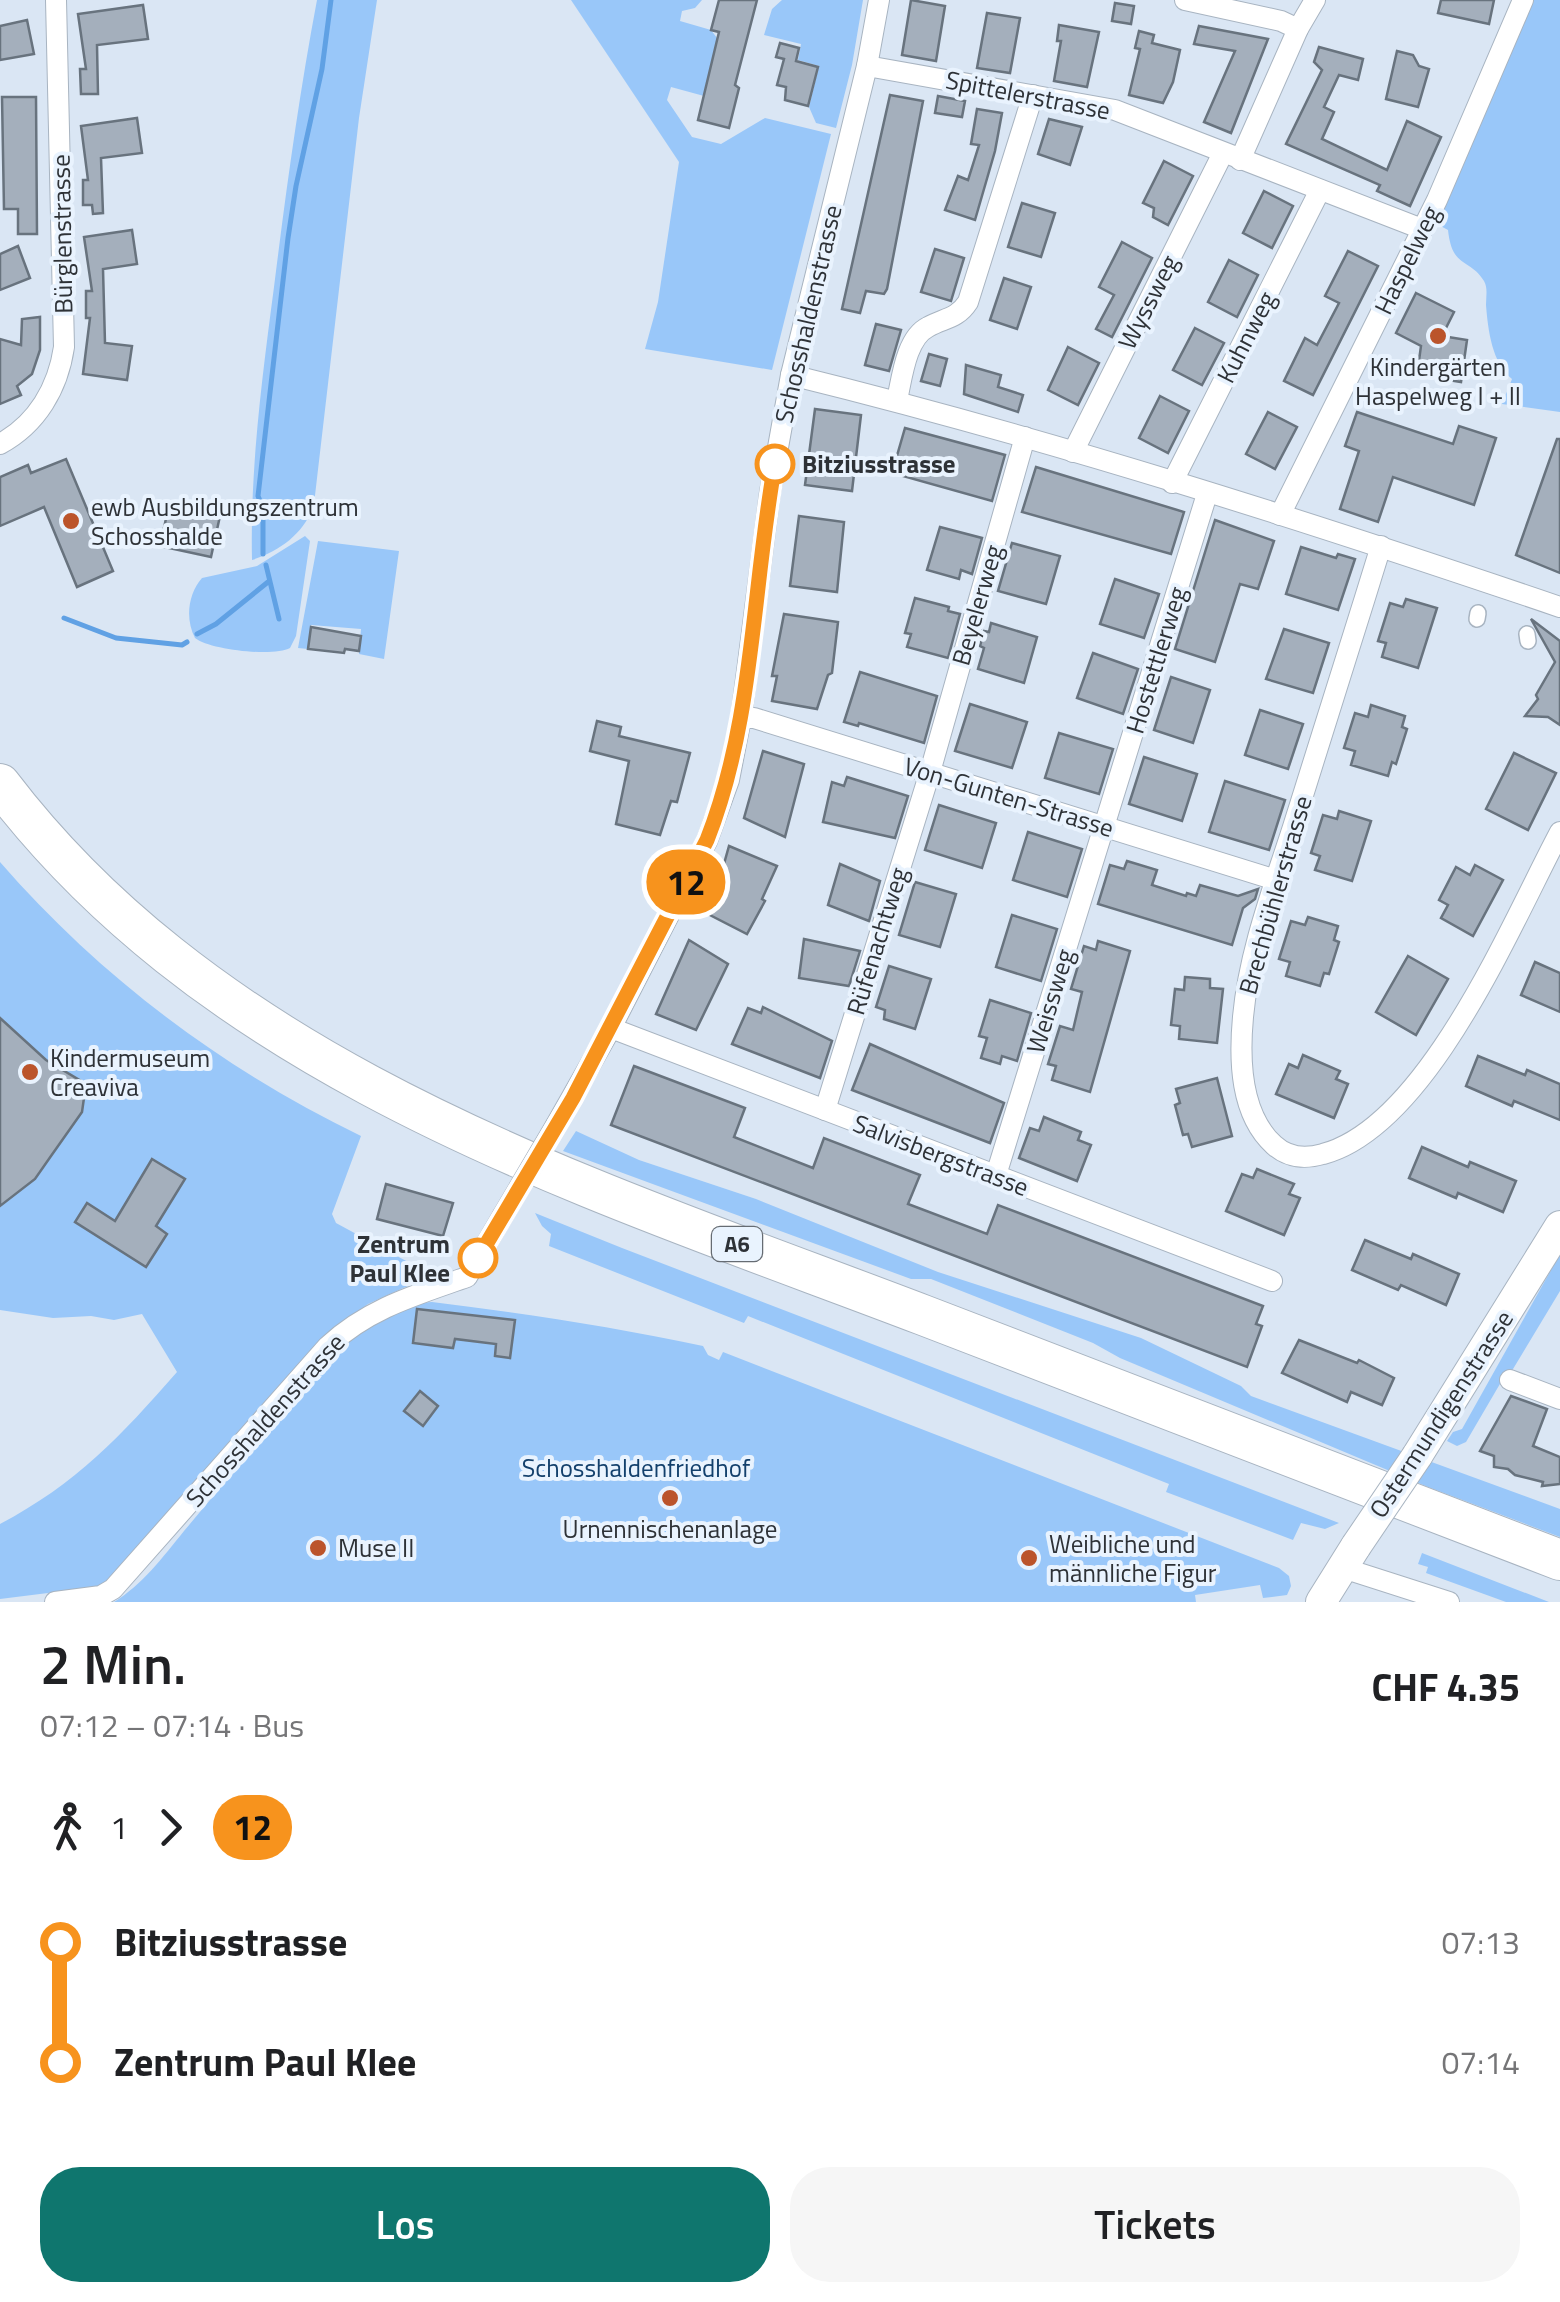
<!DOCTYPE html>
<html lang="de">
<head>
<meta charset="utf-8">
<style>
  :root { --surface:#fff; --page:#f6f6f6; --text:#202124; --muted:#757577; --accent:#0f766e }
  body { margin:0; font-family:"Titillium Web",sans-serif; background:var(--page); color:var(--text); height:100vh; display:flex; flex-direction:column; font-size:38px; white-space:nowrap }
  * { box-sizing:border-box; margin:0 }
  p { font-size:32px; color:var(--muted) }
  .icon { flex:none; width:55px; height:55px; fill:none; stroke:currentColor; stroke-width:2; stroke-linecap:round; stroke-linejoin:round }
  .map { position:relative; height:1602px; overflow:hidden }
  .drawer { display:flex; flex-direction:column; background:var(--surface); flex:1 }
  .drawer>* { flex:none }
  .badge { padding:0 20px; border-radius:32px; font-size:35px; line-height:65px }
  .map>.badge { position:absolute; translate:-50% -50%; box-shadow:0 0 0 5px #fff }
  .legs { display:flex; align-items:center; gap:15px; height:110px; padding:0 40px; font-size:32px }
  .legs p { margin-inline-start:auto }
  .head { display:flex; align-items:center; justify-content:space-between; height:170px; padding:0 40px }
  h1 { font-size:55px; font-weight:600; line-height:75px }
  .action { display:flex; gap:20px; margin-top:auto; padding:20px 40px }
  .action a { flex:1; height:115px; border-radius:40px; background:var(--accent); color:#fff; font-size:40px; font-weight:600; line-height:115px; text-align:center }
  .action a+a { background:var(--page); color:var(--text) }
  ul { padding:0 40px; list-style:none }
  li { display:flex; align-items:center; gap:35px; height:120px; font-size:38px }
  li i { display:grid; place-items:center; width:15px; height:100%; margin:0 12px; background:currentColor }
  li i::after { content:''; width:25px; height:25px; margin:-12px; border:8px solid; border-radius:50%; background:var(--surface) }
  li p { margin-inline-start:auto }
  li:first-child i { background:linear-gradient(#0000 50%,currentColor 0) }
  li:last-child i { background:linear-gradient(currentColor 50%,#0000 0) }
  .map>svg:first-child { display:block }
  .green { fill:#99c7f9 }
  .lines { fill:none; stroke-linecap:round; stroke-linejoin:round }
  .stream { stroke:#60a1e4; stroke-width:5 }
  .building { fill:#a4afbc; stroke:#68737e; stroke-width:2.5 }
  .pedestrian-casing { stroke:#a8b4c1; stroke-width:18 }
  .minor-casing { stroke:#a8b4c1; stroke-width:22 }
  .secondary-casing { stroke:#a8b4c1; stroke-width:32 }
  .motorway-casing { stroke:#a8b4c1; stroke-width:42 }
  .pedestrian { stroke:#fff; stroke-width:15 }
  .minor { stroke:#fff; stroke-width:20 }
  .secondary { stroke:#fff; stroke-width:30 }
  .motorway { stroke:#fff; stroke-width:40 }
  .minor-bridge-casing { stroke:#a8b4c1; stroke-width:22; stroke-linecap:butt }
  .secondary-bridge-casing { stroke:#a8b4c1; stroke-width:32; stroke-linecap:butt }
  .minor-bridge { stroke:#fff; stroke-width:20 }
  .secondary-bridge { stroke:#fff; stroke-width:30 }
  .line-1-casing { stroke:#fff; stroke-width:22 }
  .line-1 { stroke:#f7931d; stroke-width:15 }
  .poi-dot { fill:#bb542b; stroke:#e9f3fe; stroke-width:4 }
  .stop-1-dot { fill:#fff; stroke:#f7931d; stroke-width:5 }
  .labels { text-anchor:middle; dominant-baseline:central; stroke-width:8; stroke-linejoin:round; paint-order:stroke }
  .shield { fill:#e9f3fe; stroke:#666c73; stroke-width:2.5 }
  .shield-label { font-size:22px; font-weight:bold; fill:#2e3237 }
  .street-label { font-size:25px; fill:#2e3237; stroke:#e9f3fe }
  .poi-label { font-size:25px; fill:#2e3237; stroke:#e9f3fe; text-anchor:start }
  .stop-label { font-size:25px; font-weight:bold; fill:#2e3237; stroke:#e9f3fe; text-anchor:start }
  .park-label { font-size:25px; fill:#13406c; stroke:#e9f3fe }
</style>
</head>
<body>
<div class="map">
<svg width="1560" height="1602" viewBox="0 0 1560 1602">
  <rect width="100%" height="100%" fill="#dae6f4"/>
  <g class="green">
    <path d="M317,0H377L359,118L314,504C305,533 280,551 252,560C250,469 262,378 274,287C286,191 299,95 317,0Z"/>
    <polygon points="571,0 702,0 695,8 682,11 680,21 711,30 717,38 704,96 671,87 667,100 692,137 721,144 765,118 831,134 772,370 645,349 658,302 679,162"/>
    <polygon points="782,0 863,0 852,65 836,128 816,123 809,107 819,66 798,60 801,44 764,35 772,9"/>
    <path d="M1534,0H1560V412L1502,404L1512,379C1492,363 1488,330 1486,305C1486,297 1488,288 1484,281C1470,258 1452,269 1448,230L1435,223Z"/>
    <path d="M305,536L310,541L296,636L290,648C274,657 210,650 195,638C185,619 188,594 202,578L257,566Z"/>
    <polygon points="318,541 399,551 384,659 359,654 361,629 311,625 308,649 298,648"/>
    <path d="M0,862C100,977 224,1070 361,1136L332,1214L336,1223L432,1275L368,1304L321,1339L109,1581L96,1587L0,1599V1524C76,1484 121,1436 177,1372L142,1314L114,1320L91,1316L53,1318L0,1310Z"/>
    <polygon points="576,1131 639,1160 756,1199 938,1272 1141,1338 1241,1386 1251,1396 1560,1509 1560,1537 1428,1487 1120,1358 1093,1343 931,1279 911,1279 563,1151"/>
    <polygon points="535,1213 622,1248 1339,1523 1325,1529 1301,1523 1293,1540 1166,1492 1169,1484 748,1316 744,1323 549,1246 551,1234 542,1226"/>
    <polygon points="1560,1254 1560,1291 1510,1374 1504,1377 1466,1442 1457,1446 1447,1441 1453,1432 1462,1429"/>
    <path d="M432,1302C523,1313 614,1327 703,1346L708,1355L719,1360L723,1352L1279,1568L1289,1576L1291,1586L1287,1595L1263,1598L1260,1585L1195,1595L1196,1602H114C142,1585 163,1557 184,1531C212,1498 240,1464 268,1430C306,1382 365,1305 432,1302Z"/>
    <polygon points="1422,1553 1549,1602 1506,1602 1426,1573 1428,1567 1418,1564"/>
  </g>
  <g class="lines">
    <g class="stream">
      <polyline points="263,554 263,508 258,496 288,238 296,186 322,69 331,0"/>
      <polyline points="266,565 279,619"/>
      <polyline points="64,618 116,638 182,645 187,642"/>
      <polyline points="197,634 216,624 268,582"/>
    </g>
  </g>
  <g class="building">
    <polygon points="719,0 757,0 735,85 739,88 729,128 698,120 719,32 711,30"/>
    <polygon points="911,0 945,6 936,61 902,55"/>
    <polygon points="1441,0 1494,0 1489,24 1438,13"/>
    <polygon points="1115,3 1134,6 1131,24 1112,21"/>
    <polygon points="143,5 148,39 97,45 98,94 81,94 80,69 86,69 78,14"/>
    <polygon points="987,13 1020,18 1010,73 977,68"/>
    <polygon points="27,20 34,54 0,60 0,26"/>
    <polygon points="1059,25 1099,32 1087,87 1054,81 1061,41 1057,41"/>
    <polygon points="1199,26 1268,39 1231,133 1204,122 1235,51 1194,44"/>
    <polygon points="1139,31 1154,35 1152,43 1180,50 1173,82 1163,103 1129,95 1140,49 1135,48"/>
    <polygon points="780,43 799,48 796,61 818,67 808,106 785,100 786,87 777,85 784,59 776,57"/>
    <polygon points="1319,47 1363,59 1358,80 1339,75 1324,107 1334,112 1322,139 1387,170 1407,121 1441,137 1410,206 1377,191 1380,185 1286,144 1322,70 1314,62"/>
    <polygon points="1397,51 1413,55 1419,66 1429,69 1418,107 1386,99"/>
    <polygon points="890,95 923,101 887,289 884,294 866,291 860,313 842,309"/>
    <polygon points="938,96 965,101 962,117 935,113"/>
    <polygon points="2,97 36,97 37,234 18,234 18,209 4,209"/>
    <polygon points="977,109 1002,113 995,151 975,220 945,210 958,176 968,180 979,145 971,144"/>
    <polygon points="137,118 142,153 101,158 103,213 93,214 92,205 83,205 83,180 88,180 81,126"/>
    <polygon points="1049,119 1082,127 1070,165 1038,154"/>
    <polygon points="1164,161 1193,176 1168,225 1153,217 1154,208 1143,203"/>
    <polygon points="1264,191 1293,206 1272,248 1243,233"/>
    <polygon points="1022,203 1055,213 1041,257 1008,247"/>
    <polygon points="132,230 137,264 103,269 105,343 132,346 127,380 83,374 90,318 86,318 86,291 92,291 84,237"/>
    <polygon points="1122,242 1152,258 1112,337 1096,329 1114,295 1099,287"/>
    <polygon points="18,246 30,278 0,290 0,254"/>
    <polygon points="935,249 964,258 951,301 921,292"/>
    <polygon points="1348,251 1378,266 1313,395 1284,381 1305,338 1317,345 1339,303 1325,296"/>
    <polygon points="1229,260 1258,275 1237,317 1208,302"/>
    <polygon points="1004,278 1031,287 1017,329 990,320"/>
    <polygon points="1416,293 1454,312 1442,336 1467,340 1461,382 1417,375 1421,346 1396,333"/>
    <polygon points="40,317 40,350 32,374 17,386 21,395 0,404 0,339 21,345 22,319"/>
    <polygon points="876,324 901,330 889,371 865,365"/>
    <polygon points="1195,328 1224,343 1202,385 1173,370"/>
    <polygon points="1068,347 1099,363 1078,405 1048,390"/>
    <polygon points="929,354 947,359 940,386 921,381"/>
    <polygon points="966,365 1001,375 998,387 1023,395 1018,412 964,394"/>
    <polygon points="1160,396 1189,411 1168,453 1139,438"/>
    <polygon points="815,409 861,415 852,491 805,485"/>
    <polygon points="1268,412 1297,427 1275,469 1246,454"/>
    <polygon points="1357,412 1453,444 1459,426 1496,438 1474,505 1393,477 1378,522 1340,509 1359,451 1345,446"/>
    <polygon points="905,428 1005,455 992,501 892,473"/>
    <polygon points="1557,439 1560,439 1560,573 1516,555"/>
    <polygon points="66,459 113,571 77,587 44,507 0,526 0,477 28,465 31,473"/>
    <polygon points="1036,467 1184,512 1171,554 1022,512"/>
    <polygon points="169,505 220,516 211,557 160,546"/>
    <polygon points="799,516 844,522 837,592 790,586"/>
    <polygon points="1215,520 1274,541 1258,589 1240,584 1215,662 1175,649"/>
    <polygon points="940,527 982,538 972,574 961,570 959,579 927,570"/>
    <polygon points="1012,543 1060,556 1046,604 998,591"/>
    <polygon points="1301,547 1336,558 1338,554 1355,559 1338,610 1286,594"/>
    <polygon points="1115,579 1159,594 1144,638 1100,624"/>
    <polygon points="915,598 949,607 948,611 960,614 948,658 907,647 911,634 905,633"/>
    <polygon points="1406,599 1437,608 1418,668 1382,657 1386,643 1378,641 1390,603 1403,607"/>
    <polygon points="784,614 838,622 832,673 828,675 817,709 772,701 777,676 772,676"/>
    <polygon points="1531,619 1560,641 1560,725 1548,717 1525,716 1538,699 1536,695 1555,662"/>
    <polygon points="991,623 1037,637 1024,683 978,669 984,648 980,646 984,631 989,632"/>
    <polygon points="311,627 361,636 359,651 345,649 344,653 308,649"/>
    <polygon points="1284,629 1329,643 1313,693 1266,679"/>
    <polygon points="1093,653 1138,669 1123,714 1077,698"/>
    <polygon points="860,672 937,696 924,743 859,723 858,726 844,722"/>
    <polygon points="1171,677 1210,690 1193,743 1154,730"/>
    <polygon points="970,704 1027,722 1012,768 955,751"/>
    <polygon points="1371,705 1405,716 1402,727 1407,729 1396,764 1392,762 1388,776 1351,765 1355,751 1344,748 1355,713 1368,717"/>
    <polygon points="1260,710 1303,724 1288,769 1245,755"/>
    <polygon points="597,721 621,727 619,736 690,753 677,802 671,801 660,835 616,824 629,761 590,751"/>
    <polygon points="1059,733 1113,749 1099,794 1045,778"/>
    <polygon points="763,751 804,764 785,837 744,818"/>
    <polygon points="1514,753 1556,773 1528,830 1486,809"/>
    <polygon points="1144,757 1197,774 1182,821 1129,804"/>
    <polygon points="847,777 908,796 895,838 823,822 832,782 844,786"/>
    <polygon points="1225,781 1285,800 1269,850 1209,832"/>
    <polygon points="939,805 996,823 982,868 925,850"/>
    <polygon points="1339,811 1371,821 1352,881 1315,870 1320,856 1311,853 1323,815 1337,819"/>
    <polygon points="1028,832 1082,849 1067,897 1013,880"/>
    <polygon points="729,846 777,866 762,899 765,901 747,934 704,912 720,878"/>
    <polygon points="1127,861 1157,870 1152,885 1186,896 1187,893 1196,896 1200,885 1238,896 1258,889 1255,899 1243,908 1232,945 1098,904 1110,865 1124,869"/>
    <polygon points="840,864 880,881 869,921 828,905"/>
    <polygon points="1475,865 1503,880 1473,936 1441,918 1448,905 1439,900 1456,867 1470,875"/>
    <polygon points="915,882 956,894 940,947 899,935"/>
    <polygon points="1012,915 1057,929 1041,981 996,967"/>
    <polygon points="1308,917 1338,926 1334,940 1339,942 1329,974 1324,973 1320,986 1286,976 1290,962 1279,959 1291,921 1305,925"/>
    <polygon points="804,939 860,951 849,986 799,978"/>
    <polygon points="689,940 728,964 696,1030 656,1014"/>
    <polygon points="1098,941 1130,951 1090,1092 1052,1080 1056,1066 1048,1064 1060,1026 1073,1030 1082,992 1071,989 1084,946 1096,950"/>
    <polygon points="1408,956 1448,979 1416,1035 1376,1012"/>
    <polygon points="1535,962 1560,973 1560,1012 1521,995"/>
    <polygon points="889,966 931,979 915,1029 884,1019 885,1010 876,1007"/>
    <polygon points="1185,977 1210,979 1210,988 1223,989 1217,1043 1179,1039 1180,1026 1171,1025 1175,989 1184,990"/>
    <polygon points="990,1000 1031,1013 1017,1061 1002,1056 1000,1064 981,1058 987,1038 979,1036"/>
    <polygon points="763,1007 832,1041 820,1078 732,1044 748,1008 761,1013"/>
    <polygon points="0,1018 46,1060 86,1084 82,1112 51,1156 35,1179 0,1206"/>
    <polygon points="870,1044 1004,1103 990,1143 852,1090"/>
    <polygon points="1303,1055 1340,1071 1336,1079 1348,1084 1334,1118 1276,1094 1289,1064 1298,1068"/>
    <polygon points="1478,1056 1525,1075 1527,1070 1560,1084 1560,1120 1514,1101 1512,1106 1466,1086"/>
    <polygon points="634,1066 745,1108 734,1137 813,1168 824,1138 920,1175 908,1204 987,1234 998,1205 1263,1306 1256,1324 1262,1326 1247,1367 611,1125"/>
    <polygon points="1217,1078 1232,1136 1192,1147 1188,1134 1183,1135 1175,1105 1180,1103 1176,1089"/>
    <polygon points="1044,1117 1081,1132 1078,1140 1091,1145 1077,1181 1019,1158 1030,1128 1039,1131"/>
    <polygon points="1422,1147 1468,1167 1470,1162 1516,1181 1503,1212 1458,1193 1456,1198 1409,1178"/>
    <polygon points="152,1159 185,1179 156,1226 167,1234 146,1267 75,1222 87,1203 115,1221"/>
    <polygon points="1257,1169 1294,1184 1289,1194 1300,1198 1284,1235 1226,1211 1242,1174 1253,1178"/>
    <polygon points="386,1184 453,1203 443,1236 377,1219"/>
    <polygon points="1365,1240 1411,1259 1413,1254 1459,1274 1446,1305 1401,1285 1398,1290 1352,1270"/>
    <polygon points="417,1309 515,1320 510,1358 495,1356 496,1344 455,1339 453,1348 413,1343"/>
    <polygon points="1299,1340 1357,1363 1359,1360 1394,1378 1382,1405 1351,1392 1347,1402 1282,1373"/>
    <polygon points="420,1391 438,1406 423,1426 404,1411"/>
    <polygon points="1511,1396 1547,1409 1533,1446 1560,1457 1560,1484 1542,1486 1543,1482 1515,1475 1508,1469 1494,1467 1494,1456 1480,1451"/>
  </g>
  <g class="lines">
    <defs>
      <g id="pedestrian">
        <polyline points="1477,619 1478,613"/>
        <polyline points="1527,634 1528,641"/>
      </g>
      <g id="minor">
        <polyline points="1185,0 1281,21 1298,29"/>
        <polyline points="867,66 1115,110 1422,229"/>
        <polyline points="1240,160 1298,29 1315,0"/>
        <path d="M791,375C1051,439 1307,521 1560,607"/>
        <path d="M897,400C902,378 906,338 928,327C944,318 957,319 968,302L1033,95"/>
        <path d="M0,444C37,424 58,388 64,347L56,0"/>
        <polyline points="1073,452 1223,153"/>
        <polyline points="1172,483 1320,190"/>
        <polyline points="1280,515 1437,200 1523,0"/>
        <path d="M1381,546C1352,640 1322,734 1293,827C1273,889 1249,952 1243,1017C1239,1060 1240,1114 1274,1145C1288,1158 1306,1159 1323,1154C1428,1126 1512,922 1560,832"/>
        <polyline points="741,718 754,718 1276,880"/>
        <polyline points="611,1028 1272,1281"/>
        <polyline points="825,1110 930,772 1025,437"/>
        <polyline points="556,1125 611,1028 707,841 729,780 741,718 770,492 791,375 867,66 879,0"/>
        <polyline points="996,1175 1207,494"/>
        <polyline points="1510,1380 1560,1399"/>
        <polyline points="1343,1568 1449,1602"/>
        <path d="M55,1602L101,1596L113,1589L328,1346C369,1308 416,1295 467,1277L502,1217"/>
      </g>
      <g id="secondary">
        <polyline points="1417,1456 1560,1226"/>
        <polyline points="1321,1602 1356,1546"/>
      </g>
      <path id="motorway" d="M0,784C223,1077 593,1189 923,1315C1136,1396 1348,1479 1560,1560"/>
    </defs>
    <use href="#pedestrian" class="pedestrian-casing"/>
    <use href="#minor" class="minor-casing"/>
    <use href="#secondary" class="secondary-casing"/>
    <use href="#motorway" class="motorway-casing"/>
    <use href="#pedestrian" class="pedestrian"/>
    <use href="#minor" class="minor"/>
    <use href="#secondary" class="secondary"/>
    <use href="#motorway" class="motorway"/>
    <defs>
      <polyline id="minor-bridge" points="502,1217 556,1125"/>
      <polyline id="secondary-bridge" points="1356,1546 1417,1456"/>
    </defs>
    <use href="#minor-bridge" class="minor-bridge-casing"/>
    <use href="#secondary-bridge" class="secondary-bridge-casing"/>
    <use href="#minor-bridge" class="minor-bridge"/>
    <use href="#secondary-bridge" class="secondary-bridge"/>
  </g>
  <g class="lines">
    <defs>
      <path id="line-1" d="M478,1258L573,1098L707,840C754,721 752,590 775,464"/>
    </defs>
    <use href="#line-1" class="line-1-casing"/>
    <use href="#line-1" class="line-1"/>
  </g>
  <g class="poi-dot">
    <circle cx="1438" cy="336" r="10"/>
    <circle cx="71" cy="521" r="10"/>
    <circle cx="30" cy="1072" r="10"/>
    <circle cx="670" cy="1498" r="10"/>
    <circle cx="318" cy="1548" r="10"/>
    <circle cx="1029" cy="1558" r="10"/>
  </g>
  <g class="stop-1-dot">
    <circle cx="775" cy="464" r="18"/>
    <circle cx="478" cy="1258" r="18"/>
  </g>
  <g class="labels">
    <rect class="shield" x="712" y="1227" width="50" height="34" rx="8"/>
    <g class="shield-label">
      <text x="737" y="1244">A6</text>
    </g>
    <g class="street-label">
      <text transform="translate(1028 95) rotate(11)">Spittelerstrasse</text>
      <text transform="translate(62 234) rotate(-91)">Bürglenstrasse</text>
      <text transform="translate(1407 260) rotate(-64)">Haspelweg</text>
      <text transform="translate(1148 302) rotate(-63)">Wyssweg</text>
      <text transform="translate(808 314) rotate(-77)">Schosshaldenstrasse</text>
      <text transform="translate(1246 337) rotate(-63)">Kuhnweg</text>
      <text transform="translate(977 605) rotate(-74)">Beyelerweg</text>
      <text transform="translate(1156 660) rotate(-73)">Hostettlerweg</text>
      <text transform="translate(1009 797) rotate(17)">Von-Gunten-Strasse</text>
      <text transform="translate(1275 895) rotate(-74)">Brechbühlerstrasse</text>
      <text transform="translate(877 941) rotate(-73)">Rüfenachtweg</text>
      <text transform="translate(1050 1001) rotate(-73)">Weissweg</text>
      <text transform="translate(941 1155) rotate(21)">Salvisbergstrasse</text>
      <text transform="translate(1441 1414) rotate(-57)">Ostermundigenstrasse</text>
      <text transform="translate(265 1420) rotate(-48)">Schosshaldenstrasse</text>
    </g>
    <g class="poi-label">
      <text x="1438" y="367" text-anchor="middle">Kindergärten<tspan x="1438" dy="29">Haspelweg I + II</tspan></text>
      <text x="91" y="507">ewb Ausbildungszentrum<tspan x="91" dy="29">Schosshalde</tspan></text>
      <text x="50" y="1058">Kindermuseum<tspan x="50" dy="29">Creaviva</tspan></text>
      <text x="670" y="1529" text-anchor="middle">Urnennischenanlage</text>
      <text x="1049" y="1544">Weibliche und<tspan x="1049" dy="29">männliche Figur</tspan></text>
      <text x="338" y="1548">Muse II</text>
    </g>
    <g class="stop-label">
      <text x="802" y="464">Bitziusstrasse</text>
      <text x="450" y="1244" text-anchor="end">Zentrum<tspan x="450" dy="29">Paul Klee</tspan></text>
    </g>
    <g class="park-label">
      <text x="636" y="1468">Schosshaldenfriedhof</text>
    </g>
  </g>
</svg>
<b class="badge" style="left:686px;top:882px;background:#f7931d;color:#111">12</b>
</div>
<section class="drawer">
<div class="head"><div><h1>2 Min.</h1><p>07:12 – 07:14 · Bus</p></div><b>CHF 4.35</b></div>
<div class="legs"><svg class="icon" aria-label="walk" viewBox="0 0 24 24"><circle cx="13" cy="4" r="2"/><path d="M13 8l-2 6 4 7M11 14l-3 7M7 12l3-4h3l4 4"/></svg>1<svg class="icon" aria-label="forward" viewBox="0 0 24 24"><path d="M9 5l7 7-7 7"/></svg><b class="badge" style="background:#f7931d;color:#111">12</b></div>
<ul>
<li><i style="color:#f7931d"></i><b>Bitziusstrasse</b><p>07:13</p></li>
<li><i style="color:#f7931d"></i><b>Zentrum Paul Klee</b><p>07:14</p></li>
</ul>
<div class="action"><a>Los</a><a>Tickets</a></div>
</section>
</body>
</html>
